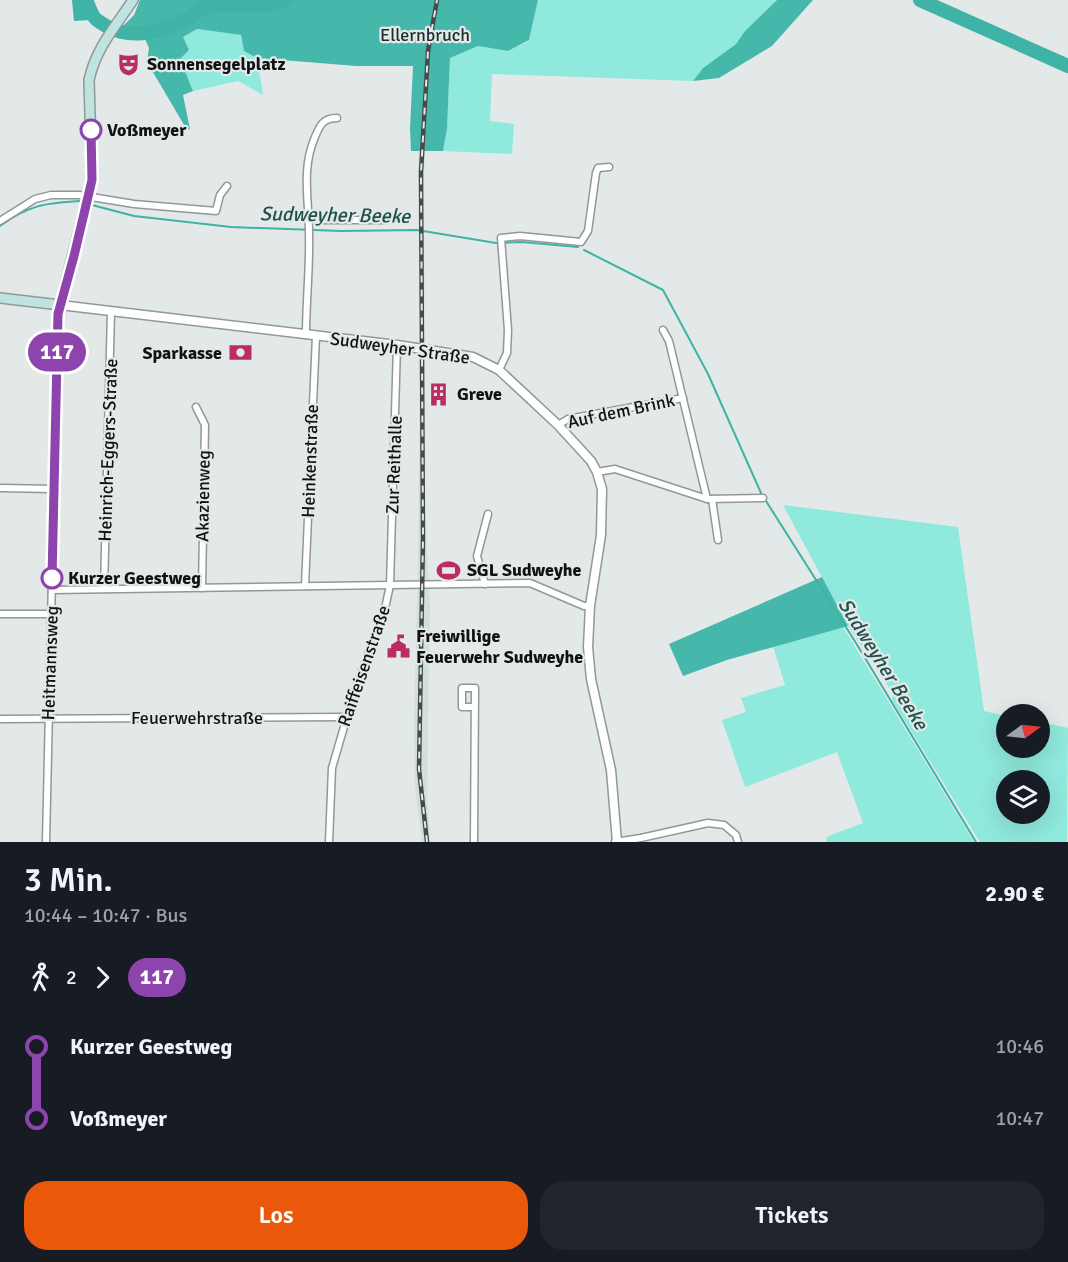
<!DOCTYPE html>
<html lang="de">
<head>
<meta charset="utf-8">
<style>
  :root { --surface:#171b24; --page:#20242c; --text:#f1f3f6; --muted:#9ea1a6; --accent:#ea580c }
  body { margin:0; font-family:Signika,sans-serif; background:var(--page); color:var(--text); height:100vh; display:flex; flex-direction:column; font-size:22px; white-space:nowrap }
  * { box-sizing:border-box; margin:0 }
  p { font-size:20px; color:var(--muted) }
  .icon { flex:none; width:33px; height:33px; fill:none; stroke:currentColor; stroke-width:2; stroke-linecap:round; stroke-linejoin:round }
  .map { position:relative; height:842px; overflow:hidden }
  .side { display:flex; flex-direction:column; background:var(--surface); flex:1 }
  .side>* { flex:none }
  .badge { padding:0 12px; border-radius:20px; font-size:21px; line-height:39px }
  .needle { width:39px; rotate:75deg }
  .controls { position:absolute; left:996px; top:704px; display:grid; gap:12px }
  .controls a { display:grid; place-items:center; width:54px; height:54px; border-radius:50%; background:var(--surface); box-shadow:0 6px 24px #0002; font-size:30px }
  .map>.badge { position:absolute; translate:-50% -50%; box-shadow:0 0 0 3px #fff }
  .legs { display:flex; align-items:center; gap:9px; height:66px; padding:0 24px; font-size:20px }
  .legs p { margin-inline-start:auto }
  .summary { display:flex; align-items:center; justify-content:space-between; height:102px; padding:0 24px }
  h1 { font-size:33px; font-weight:600; line-height:45px }
  .button { display:flex; gap:12px; margin-top:auto; padding:12px 24px }
  .button a { flex:1; height:69px; border-radius:24px; background:var(--accent); color:#fff; font-size:24px; font-weight:600; line-height:69px; text-align:center }
  .button a+a { background:var(--page); color:var(--text) }
  ul { padding:0 24px; list-style:none }
  li { display:flex; align-items:center; gap:21px; height:72px; font-size:22px }
  li i { display:grid; place-items:center; width:9px; height:100%; margin:0 8px; background:currentColor }
  li i::after { content:''; width:15px; height:15px; margin:-8px; border:4px solid; border-radius:50%; background:var(--surface) }
  li p { margin-inline-start:auto }
  li:first-child i { background:linear-gradient(#0000 50%,currentColor 0) }
  li:last-child i { background:linear-gradient(currentColor 50%,#0000 0) }
  .map>svg:first-child { display:block }
  .built { fill:#cfe0dd }
  .green { fill:#8fe9dc; fill-rule:evenodd }
  .forest { fill:#46b8ab }
  .water { fill:#3fb3a5 }
  .lines { fill:none; stroke-linecap:round; stroke-linejoin:round }
  .stream { stroke:#3fb3a5; stroke-width:2 }
  .river { stroke:#3fb3a5; stroke-width:14 }
  .minor-casing { stroke:#919897; stroke-width:9 }
  .tertiary-casing { stroke:#919897; stroke-width:11 }
  .secondary-casing { stroke:#919897; stroke-width:12 }
  .minor { stroke:#fff; stroke-width:6 }
  .tertiary { stroke:#fff; stroke-width:8 }
  .secondary { stroke:#bfe3e0; stroke-width:9 }
  .rail-casing { stroke:#474a4a; stroke-width:4.5 }
  .rail { stroke:#e2e9e8; stroke-width:2; stroke-dasharray:7; stroke-linecap:butt }
  .line-1-casing { stroke:#fff; stroke-width:14 }
  .line-1 { stroke:#8e44ad; stroke-width:9 }
  .stop-1-dot { fill:#fff; stroke:#8e44ad; stroke-width:3 }
  .labels { text-anchor:middle; dominant-baseline:central; stroke-width:4.5; stroke-linejoin:round; paint-order:stroke }
  .park-label { font-size:18px; fill:#1a2e2b; stroke:#e2e9e8 }
  .poi-label { font-size:18px; font-weight:bold; fill:#111313; stroke:#e2e9e8; text-anchor:start }
  .stop-label { font-size:18px; font-weight:bold; fill:#111313; stroke:#e2e9e8; text-anchor:start }
  .street-label { font-size:18px; fill:#111313; stroke:#e2e9e8 }
  .water-label { font-size:20px; font-style:italic; fill:#1f504a; stroke:#e2e9e8 }
</style>
</head>
<body>
<div class="map">
<svg width="1068" height="842" viewBox="0 0 1068 842">
  <rect width="100%" height="100%" fill="#e2e9e8"/>
  <polygon class="built" points="442,0 433,50 424,170 425,523 430,604 427,788 430,842 422,842 415,787 414,728 418,557 420,345 418,169 424,50"/>
  <g class="green">
    <polygon points="538,0 777,0 745,31 736,44 703,68 693,81 492,74 490,121 514,124 512,154 443,151 447,129 450,58 478,46 508,51 529,41"/>
    <polygon points="197,29 241,35 244,51 257,58 263,95 238,81 193,91 180,59 189,50 182,37"/>
    <path d="M783,505L958,527L984,711L1006,716V747H1040V722L1068,728L1067,842H980L892,700V692L848,626ZM1006,780H1040V813H1006Z"/>
    <polygon points="843,627 974,842 827,842 826,837 863,823 837,752 745,787 722,720 746,712 741,698 785,685 773,646"/>
  </g>
  <g class="forest">
    <polygon points="140,0 538,0 529,40 508,51 478,46 450,58 447,129 443,151 411,151 410,129 413,66 356,66 257,58 244,51 241,35 197,29 183,37 189,50 180,59 193,91 183,95 190,129 187,130 147,62 149,48 141,30 120,29 134,15"/>
    <polygon points="777,0 813,0 772,46 719,78 693,81 703,68 736,44 745,31"/>
    <polygon points="822,577 848,626 727,660 683,676 669,644"/>
  </g>
  <polygon class="water" points="72,0 92,0 97,10 98,18 90,20 74,21"/>
  <g class="lines">
    <g class="stream">
      <polyline points="92,205 134,216 231,227 341,231 417,230 496,243 522,242 578,247"/>
      <path d="M0,226C29,205 45,203 80,201"/>
      <polyline points="584,250 663,290 708,374 761,493"/>
      <polyline points="766,501 856,643 976,842"/>
    </g>
    <g class="river">
      <path d="M86,0C89,6 92,17 97,20C127,43 158,33 189,18C198,13 202,6 212,5"/>
      <polyline points="920,0 1068,66"/>
      <polyline points="204,1 212,5 269,5 286,0"/>
    </g>
    <defs>
      <g id="minor">
        <polyline points="308,220 386,220"/>
        <polyline points="0,221 35,199 51,195 79,195 134,204 216,211 220,195 227,186"/>
        <polyline points="663,330 669,341 707,499"/>
        <path d="M306,335C306,301 310,267 309,233C309,200 301,169 315,137C320,125 323,118 337,118"/>
        <polyline points="499,370 507,353 508,330 501,238 520,236 581,242 588,231 596,173 598,168 609,167"/>
        <polyline points="196,407 205,425 202,588"/>
        <polyline points="558,425 568,419 683,398"/>
        <polyline points="597,472 615,469 707,499 763,498"/>
        <polyline points="0,488 54,489"/>
        <polyline points="712,499 718,540"/>
        <polyline points="485,584 477,556 488,514"/>
        <polyline points="305,586 316,336"/>
        <polyline points="104,589 111,311"/>
        <polyline points="52,590 530,583 584,606 590,606"/>
        <polyline points="0,614 51,614"/>
        <polyline points="0,719 346,717"/>
        <polyline points="46,842 58,314 60,305"/>
        <polyline points="329,842 332,768 353,696 386,604 390,585 397,345"/>
        <polyline points="474,842 475,688 462,688 462,707 474,707"/>
        <polyline points="615,842 641,838 708,823 724,825 736,835 738,842"/>
      </g>
      <polyline id="tertiary" points="60,305 397,345 473,357 499,370 558,425 591,461 597,472 602,489 601,535 590,606 588,647 591,679 611,770 617,842"/>
      <path id="secondary" d="M0,298L60,305L92,180L89,80C96,48 115,27 133,0"/>
    </defs>
    <use href="#minor" class="minor-casing"/>
    <use href="#tertiary" class="tertiary-casing"/>
    <use href="#secondary" class="secondary-casing"/>
    <use href="#minor" class="minor"/>
    <use href="#tertiary" class="tertiary"/>
    <use href="#secondary" class="secondary"/>
    <defs>
      <polyline id="rail" points="427,842 419,769 423,538 421,172 428,51 437,0"/>
    </defs>
    <use href="#rail" class="rail-casing"/>
    <use href="#rail" class="rail"/>
  </g>
  <g class="lines">
    <defs>
      <polyline id="line-1" points="52,578 58,314 74,256 92,180 91,130"/>
    </defs>
    <use href="#line-1" class="line-1-casing"/>
    <use href="#line-1" class="line-1"/>
  </g>
  <defs>
    <symbol id="theatre-bare" viewBox="-9 -9 18 18"><path d="M-5-5.5Q0-4 5-5.5V0Q5 5 0 6Q-5 5-5 0ZM-3.3-2.5H-1v1.5H-3.3ZM1-2.5H3.3v1.5H1ZM-2.8 1Q0 5.5 2.8 1Z" fill="#ba2d60" stroke="#e2e9e8" stroke-width="2.5" paint-order="stroke"/></symbol>
    <symbol id="bank-bare" viewBox="-9 -9 18 18"><path d="M-6-4H6V4H-6ZM0-2.3a2.3 2.3 0 1 0 0 4.6a2.3 2.3 0 1 0 0-4.6Z" fill="#ba2d60" stroke="#e2e9e8" stroke-width="2.5" paint-order="stroke"/></symbol>
    <symbol id="building-bare" viewBox="-9 -9 18 18"><path d="M-4-6H4V6H1V3H-1V6H-4ZM-2.5-4.3h1.7v1.8h-1.7ZM.8-4.3h1.7v1.8H.8ZM-2.5-1h1.7V.8h-1.7ZM.8-1h1.7V.8H.8Z" fill="#ba2d60" stroke="#e2e9e8" stroke-width="2.5" paint-order="stroke"/></symbol>
    <symbol id="stadium-bare" viewBox="-9 -9 18 18"><path d="M0-5a6.5 5 0 1 0 0 10a6.5 5 0 1 0 0-10ZM-3.5-1.8h7v3.6h-7Z" fill="#ba2d60" stroke="#e2e9e8" stroke-width="2.5" paint-order="stroke"/></symbol>
    <symbol id="civic-bare" viewBox="-9 -9 18 18"><path d="M-.6-6.5H3V-4.5H.6V-3L4-1V1h2V6H-6V1h2V-1L-.6-3ZM-1.2 2.5V6h2.4V2.5Z" fill="#ba2d60" stroke="#e2e9e8" stroke-width="2.5" paint-order="stroke"/></symbol>
  </defs>
  <g fill-rule="evenodd">
    <use href="#theatre-bare" x="112" y="48" width="33" height="33"/>
    <use href="#bank-bare" x="224" y="336" width="33" height="33"/>
    <use href="#building-bare" x="422" y="378" width="33" height="33"/>
    <use href="#stadium-bare" x="432" y="554" width="33" height="33"/>
    <use href="#civic-bare" x="382" y="630" width="33" height="33"/>
  </g>
  <g class="stop-1-dot">
    <circle cx="91" cy="130" r="10"/>
    <circle cx="52" cy="578" r="10"/>
  </g>
  <g class="labels">
    <g class="park-label">
      <text x="425" y="35">Ellernbruch</text>
    </g>
    <g class="poi-label">
      <text x="147" y="64">Sonnensegelplatz</text>
      <text x="222" y="353" text-anchor="end">Sparkasse</text>
      <text x="457" y="394">Greve</text>
      <text x="467" y="570">SGL Sudweyhe</text>
      <text x="416" y="636">Freiwillige<tspan x="416" dy="21">Feuerwehr Sudweyhe</tspan></text>
    </g>
    <g class="stop-label">
      <text x="107" y="130">Voßmeyer</text>
      <text x="68" y="578">Kurzer Geestweg</text>
    </g>
    <g class="street-label">
      <text transform="translate(400 348) rotate(8)">Sudweyher Straße</text>
      <text transform="translate(621 411) rotate(-12)">Auf dem Brink</text>
      <text transform="translate(108 450) rotate(-88)">Heinrich-Eggers-Straße</text>
      <text transform="translate(310 461) rotate(-88)">Heinkenstraße</text>
      <text transform="translate(394 465) rotate(-88)">Zur Reithalle</text>
      <text transform="translate(203 496) rotate(-89)">Akazienweg</text>
      <text transform="translate(50 663) rotate(-88)">Heitmannsweg</text>
      <text transform="translate(364 666) rotate(-71)">Raiffeisenstraße</text>
      <text x="197" y="718">Feuerwehrstraße</text>
    </g>
    <g class="water-label">
      <text transform="translate(335 215) rotate(1)">Sudweyher Beeke</text>
      <text transform="translate(883 664) rotate(58)">Sudweyher Beeke</text>
    </g>
  </g>
</svg>
<div class="controls">
<a><svg class="needle" viewBox="-14 -14 28 28"><path d="M0-13l5 13h-10z" fill="#e53935"/><path d="M0 13l5-13h-10z" fill="#9ea1a6"/></svg></a>
<a><svg class="icon" aria-label="layers" viewBox="0 0 24 24"><path d="M12 4l9 5-9 5-9-5zM3 14l9 5 9-5"/></svg></a>
</div>
<b class="badge" style="left:57px;top:352px;background:#8e44ad;color:#fff">117</b>
</div>
<section class="side">
<div class="summary"><div><h1>3 Min.</h1><p>10:44 – 10:47 · Bus</p></div><b>2.90 €</b></div>
<div class="legs"><svg class="icon" aria-label="walk" viewBox="0 0 24 24"><circle cx="13" cy="4" r="2"/><path d="M13 8l-2 6 4 7M11 14l-3 7M7 12l3-4h3l4 4"/></svg>2<svg class="icon" aria-label="forward" viewBox="0 0 24 24"><path d="M9 5l7 7-7 7"/></svg><b class="badge" style="background:#8e44ad;color:#fff">117</b></div>
<ul>
<li><i style="color:#8e44ad"></i><b>Kurzer Geestweg</b><p>10:46</p></li>
<li><i style="color:#8e44ad"></i><b>Voßmeyer</b><p>10:47</p></li>
</ul>
<div class="button"><a>Los</a><a>Tickets</a></div>
</section>
</body>
</html>
